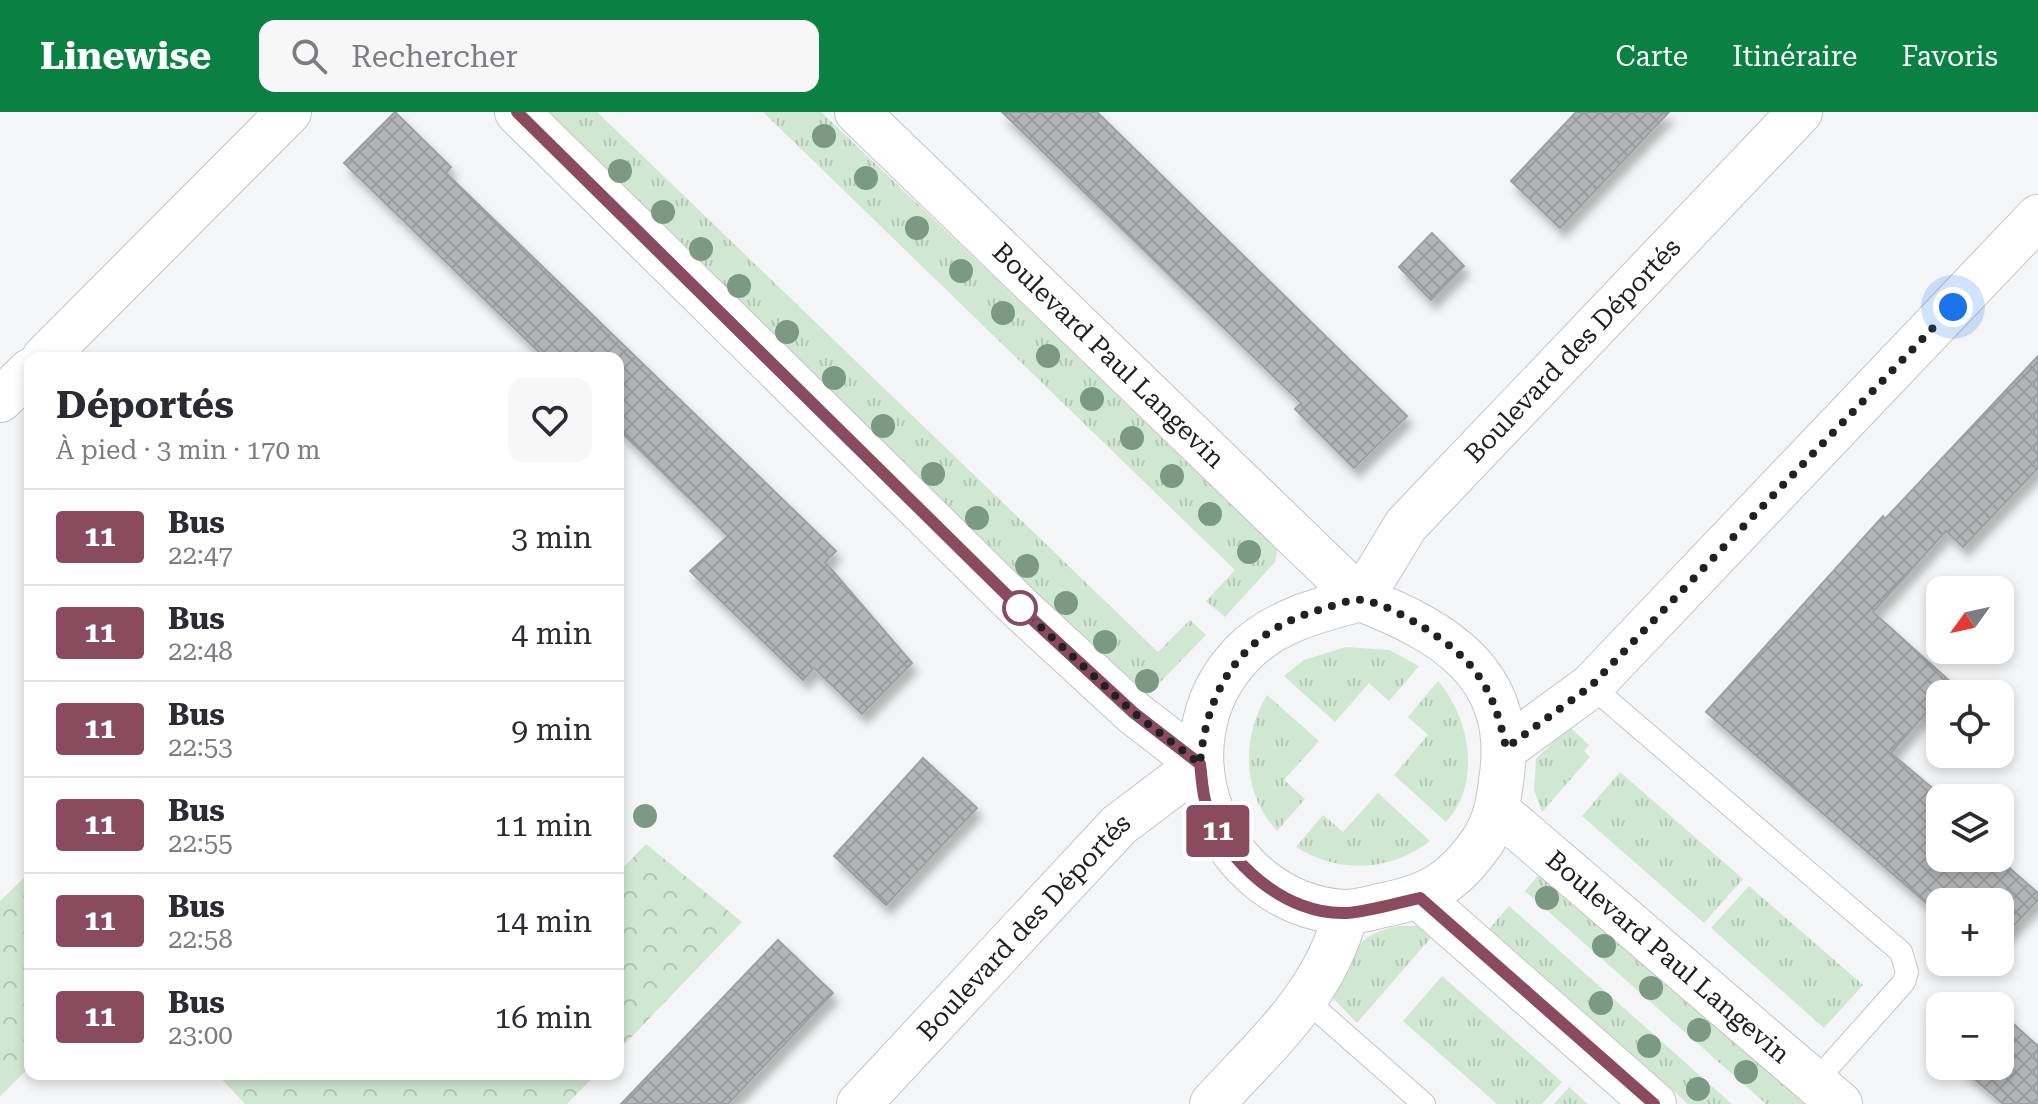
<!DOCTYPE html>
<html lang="fr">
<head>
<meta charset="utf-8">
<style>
  :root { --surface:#fff; --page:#f7f7f7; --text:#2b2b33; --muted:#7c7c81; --line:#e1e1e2; --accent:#0b8043 }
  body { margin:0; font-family:"Roboto Serif",serif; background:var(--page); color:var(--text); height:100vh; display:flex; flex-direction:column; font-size:30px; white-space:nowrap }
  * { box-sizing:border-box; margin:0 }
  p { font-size:26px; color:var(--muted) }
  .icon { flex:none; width:44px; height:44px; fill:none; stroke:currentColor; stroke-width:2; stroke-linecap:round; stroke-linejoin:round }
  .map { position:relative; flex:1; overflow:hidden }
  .panel { position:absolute; left:24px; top:240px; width:600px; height:728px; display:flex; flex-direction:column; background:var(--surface); border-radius:16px; box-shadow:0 4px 12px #0003 }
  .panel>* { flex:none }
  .badge { padding:0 16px; border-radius:6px; font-size:28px; line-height:52px }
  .needle { width:52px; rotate:237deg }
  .fabs { position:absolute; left:1926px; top:464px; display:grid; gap:16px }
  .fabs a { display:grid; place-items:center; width:88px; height:88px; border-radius:16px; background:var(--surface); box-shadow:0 4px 12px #0003; font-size:40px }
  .you { position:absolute; width:40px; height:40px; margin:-20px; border:6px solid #fff; border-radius:50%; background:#1a73e8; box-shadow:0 0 0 12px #1a73e833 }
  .map>.badge { position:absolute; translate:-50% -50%; box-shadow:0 0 0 4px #fff }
  .round { display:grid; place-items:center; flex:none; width:84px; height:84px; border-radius:16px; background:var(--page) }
  .head { display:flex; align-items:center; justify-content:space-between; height:136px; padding:0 32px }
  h1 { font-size:38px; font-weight:700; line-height:60px }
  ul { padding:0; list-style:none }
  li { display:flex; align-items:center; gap:24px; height:96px; padding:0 32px; border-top:2px solid var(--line) }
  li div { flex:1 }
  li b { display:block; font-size:30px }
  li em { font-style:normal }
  li .badge { min-width:88px; font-weight:700; text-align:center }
  header { display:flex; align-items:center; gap:48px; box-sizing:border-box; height:112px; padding:0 40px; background:var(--accent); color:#fff }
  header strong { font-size:38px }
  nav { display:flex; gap:44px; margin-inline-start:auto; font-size:28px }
  .search { width:560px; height:72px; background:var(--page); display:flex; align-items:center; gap:20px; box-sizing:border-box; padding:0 28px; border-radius:16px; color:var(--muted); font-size:30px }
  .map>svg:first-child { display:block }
  .grass { fill:url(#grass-tufts) }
  .park { fill:url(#park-crowns) }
  .building { fill:url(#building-cross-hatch); stroke:#9e9fa1; stroke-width:2; filter:url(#shadow) }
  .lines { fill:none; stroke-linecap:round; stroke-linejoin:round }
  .lane-casing { stroke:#c5c5c7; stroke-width:24 }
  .street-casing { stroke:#c5c5c7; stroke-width:46 }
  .lane { stroke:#fff; stroke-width:22 }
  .street { stroke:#fff; stroke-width:44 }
  .tree { fill:#7c9a83 }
  .line-casing { stroke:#fff; stroke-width:18 }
  .line { stroke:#8b4b5f; stroke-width:12 }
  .walk { stroke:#212121; stroke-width:8; stroke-dasharray:0 14.4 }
  .stop-dot { fill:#fff; stroke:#8b4b5f; stroke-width:4 }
  .labels { text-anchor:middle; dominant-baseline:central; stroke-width:8; stroke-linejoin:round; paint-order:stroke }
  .street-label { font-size:26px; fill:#212121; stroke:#fff }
</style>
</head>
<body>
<header>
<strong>Linewise</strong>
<div class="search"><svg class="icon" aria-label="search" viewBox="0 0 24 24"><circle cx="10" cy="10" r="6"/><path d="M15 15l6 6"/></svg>Rechercher</div>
<nav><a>Carte</a><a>Itinéraire</a><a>Favoris</a></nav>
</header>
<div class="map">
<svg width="2038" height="992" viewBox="0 0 2038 992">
  <defs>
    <pattern id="grass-tufts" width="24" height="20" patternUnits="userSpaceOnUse" patternTransform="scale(2)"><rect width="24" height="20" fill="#d0e8d2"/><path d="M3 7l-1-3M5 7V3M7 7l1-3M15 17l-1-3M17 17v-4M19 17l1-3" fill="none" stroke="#b2c7b4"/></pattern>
    <pattern id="park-crowns" width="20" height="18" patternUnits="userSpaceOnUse" patternTransform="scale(2)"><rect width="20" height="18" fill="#d0e8d2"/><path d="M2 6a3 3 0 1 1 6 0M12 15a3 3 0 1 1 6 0" fill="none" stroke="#b2c7b4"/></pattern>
    <pattern id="building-cross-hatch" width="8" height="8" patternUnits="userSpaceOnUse" patternTransform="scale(2)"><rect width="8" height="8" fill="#b4b5b7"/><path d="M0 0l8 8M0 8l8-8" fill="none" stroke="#9a9b9d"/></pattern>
    <filter id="shadow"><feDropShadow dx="5" dy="9" stdDeviation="4" flood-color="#0004"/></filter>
  </defs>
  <rect width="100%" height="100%" fill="#f4f5f6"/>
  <g class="grass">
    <polygon points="534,0 597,0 1158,540 1190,508 1206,523 1144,587"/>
    <polygon points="763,0 821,0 1278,435 1275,450 1225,505 1206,489 1235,458"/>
    <polygon points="1346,535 1389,538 1419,554 1389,589 1369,571 1335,610 1284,564 1304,548"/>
    <path d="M1438,569C1470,606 1482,671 1446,710L1394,663L1428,623L1408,605Z"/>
    <path d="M1267,583L1319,629L1284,668L1305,687L1277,719C1242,681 1241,626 1267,583Z"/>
    <polygon points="1569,614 1589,633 1584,639 1590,645 1542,700 1534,678 1536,647"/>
    <polygon points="1620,660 1743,767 1704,811 1582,704"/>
    <path d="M1378,681L1430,729C1389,760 1340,762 1296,735L1323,703L1343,720Z"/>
    <polygon points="1544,756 1811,992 1766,992 1525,779"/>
    <polygon points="1749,774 1863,873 1824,916 1711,816"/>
    <polygon points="1509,794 1732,992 1688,992 1489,817"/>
    <path d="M1399,814H1416L1435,821L1357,911L1327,880C1346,845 1358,821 1399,814Z"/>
    <polygon points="1442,864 1562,970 1542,992 1497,992 1403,909"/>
    <polygon points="1569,975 1588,992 1554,992"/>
  </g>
  <g class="park">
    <polygon points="646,732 742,810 618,939 618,761"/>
    <polygon points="30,760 30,955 0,984 0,789"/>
    <polygon points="217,962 596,962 567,992 245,992"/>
  </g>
  <g class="building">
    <polygon points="395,0 451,55 446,61 836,439 825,450 912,551 862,602 814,556 803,568 690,459 728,424 618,317 618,246 545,246 344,51"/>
    <polygon points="1002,0 1097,0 1407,304 1354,356 1295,297 1301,291"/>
    <polygon points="1576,0 1669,0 1560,116 1511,69"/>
    <polygon points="1432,121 1464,154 1431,188 1399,155"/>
    <polygon points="2038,244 2038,356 1963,435 1946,419 1873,500 1952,571 1891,641 1944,686 1929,686 1940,696 1940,746 1998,746 2038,781 2038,788 2000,828 2000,790 1940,790 1940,803 1706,600 1883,404 1885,407"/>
    <polygon points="923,646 977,696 886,793 834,744"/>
    <polygon points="778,828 833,881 728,992 621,992"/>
    <polygon points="2000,900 2038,934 2038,992 2003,992 1960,954 2000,954"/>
  </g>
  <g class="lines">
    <defs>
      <g id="lane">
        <polyline points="1591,574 1901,840 1907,860 1904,870 1815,970"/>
        <polyline points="1307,889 1424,992"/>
      </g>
      <g id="street">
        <polyline points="517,0 1020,496 1134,601 1200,652"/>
        <path id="s1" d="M857,0L1361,487"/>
        <polyline points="44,246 289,0"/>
        <polyline points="0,288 30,259"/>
        <path d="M1361,487C1443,519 1515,561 1502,662C1499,687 1496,709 1482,730C1454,770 1430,784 1384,793C1370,796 1355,801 1342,800C1218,790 1154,634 1242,542C1274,509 1318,498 1361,487Z"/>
        <path id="s2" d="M1361,487L1406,413L1800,0"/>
        <polyline points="1506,636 1591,574 2038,105"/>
        <path id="s3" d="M1498,699L1840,992"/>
        <polyline points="1420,786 1654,992"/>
        <path id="s4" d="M859,992L1119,713L1200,652"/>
        <path d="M1212,992C1267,931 1324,884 1346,801"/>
      </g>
    </defs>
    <use href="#lane" class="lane-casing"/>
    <use href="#street" class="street-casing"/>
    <use href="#lane" class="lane"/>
    <use href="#street" class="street"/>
  </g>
  <g class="tree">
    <circle cx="824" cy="24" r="12"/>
    <circle cx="620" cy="59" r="12"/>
    <circle cx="866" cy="66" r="12"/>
    <circle cx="663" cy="100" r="12"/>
    <circle cx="917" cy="116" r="12"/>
    <circle cx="701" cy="137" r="12"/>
    <circle cx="961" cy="159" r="12"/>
    <circle cx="739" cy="174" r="12"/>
    <circle cx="1003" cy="201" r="12"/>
    <circle cx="787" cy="220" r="12"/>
    <circle cx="1048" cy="244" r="12"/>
    <circle cx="834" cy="266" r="12"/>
    <circle cx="1092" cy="287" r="12"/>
    <circle cx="883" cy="314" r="12"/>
    <circle cx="1132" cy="326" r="12"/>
    <circle cx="933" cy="362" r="12"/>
    <circle cx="1172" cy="364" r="12"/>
    <circle cx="1210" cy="402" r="12"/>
    <circle cx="977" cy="406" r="12"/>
    <circle cx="1249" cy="440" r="12"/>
    <circle cx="1027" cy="454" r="12"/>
    <circle cx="1066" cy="491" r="12"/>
    <circle cx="1105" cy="530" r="12"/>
    <circle cx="1147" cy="569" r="12"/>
    <circle cx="645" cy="704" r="12"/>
    <circle cx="1547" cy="786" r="12"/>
    <circle cx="1604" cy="834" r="12"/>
    <circle cx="1651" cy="876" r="12"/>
    <circle cx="1601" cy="891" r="12"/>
    <circle cx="1699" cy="918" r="12"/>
    <circle cx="1649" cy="934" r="12"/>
    <circle cx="1746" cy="960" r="12"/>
    <circle cx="1698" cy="977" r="12"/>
  </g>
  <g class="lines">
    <defs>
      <path id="line" d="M517,0L1020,496L1134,601L1200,652C1202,666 1202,682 1207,695C1225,750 1286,804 1347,801C1371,799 1396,791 1420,786L1654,992"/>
    </defs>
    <use href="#line" class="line-casing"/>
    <use href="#line" class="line"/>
    <path class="walk" d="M1020,496L1134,601L1200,652C1207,574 1243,519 1322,497C1333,494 1351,486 1363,488C1381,491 1403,503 1418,512C1473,546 1493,572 1506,636L1591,574L1953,195"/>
  </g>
  <circle class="stop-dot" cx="1020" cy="496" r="16"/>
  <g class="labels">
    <g class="street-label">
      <text stroke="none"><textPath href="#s2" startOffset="328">Boulevard des Déportés</textPath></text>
      <text stroke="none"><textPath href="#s1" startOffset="350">Boulevard Paul Langevin</textPath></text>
      <text stroke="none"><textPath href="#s4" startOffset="242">Boulevard des Déportés</textPath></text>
      <text stroke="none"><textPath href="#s3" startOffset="224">Boulevard Paul Langevin</textPath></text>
    </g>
  </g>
</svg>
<div class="fabs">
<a><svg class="needle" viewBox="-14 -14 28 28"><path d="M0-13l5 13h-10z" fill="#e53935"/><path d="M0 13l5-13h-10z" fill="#7c7c81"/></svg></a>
<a><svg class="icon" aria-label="locate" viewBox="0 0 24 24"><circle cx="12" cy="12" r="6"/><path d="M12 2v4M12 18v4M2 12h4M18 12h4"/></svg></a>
<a><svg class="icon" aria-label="layers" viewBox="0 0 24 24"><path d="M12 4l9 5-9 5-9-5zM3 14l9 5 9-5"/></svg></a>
<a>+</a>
<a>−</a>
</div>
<div class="you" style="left:1953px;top:195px"></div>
<b class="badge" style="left:1218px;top:719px;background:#8b4b5f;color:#fff">11</b>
<section class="panel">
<div class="head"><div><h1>Déportés</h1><p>À pied · 3 min · 170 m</p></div><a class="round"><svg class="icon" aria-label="heart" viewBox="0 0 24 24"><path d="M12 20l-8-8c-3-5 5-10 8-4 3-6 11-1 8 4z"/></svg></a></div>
<ul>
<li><span class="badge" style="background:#8b4b5f;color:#fff">11</span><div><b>Bus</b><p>22:47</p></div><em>3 min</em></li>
<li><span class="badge" style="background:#8b4b5f;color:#fff">11</span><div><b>Bus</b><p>22:48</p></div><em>4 min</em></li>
<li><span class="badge" style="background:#8b4b5f;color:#fff">11</span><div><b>Bus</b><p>22:53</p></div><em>9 min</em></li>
<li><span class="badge" style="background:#8b4b5f;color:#fff">11</span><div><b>Bus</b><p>22:55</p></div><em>11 min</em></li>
<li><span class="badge" style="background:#8b4b5f;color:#fff">11</span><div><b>Bus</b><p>22:58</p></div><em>14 min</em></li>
<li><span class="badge" style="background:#8b4b5f;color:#fff">11</span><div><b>Bus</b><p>23:00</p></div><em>16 min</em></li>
</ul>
</section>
</div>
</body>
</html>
